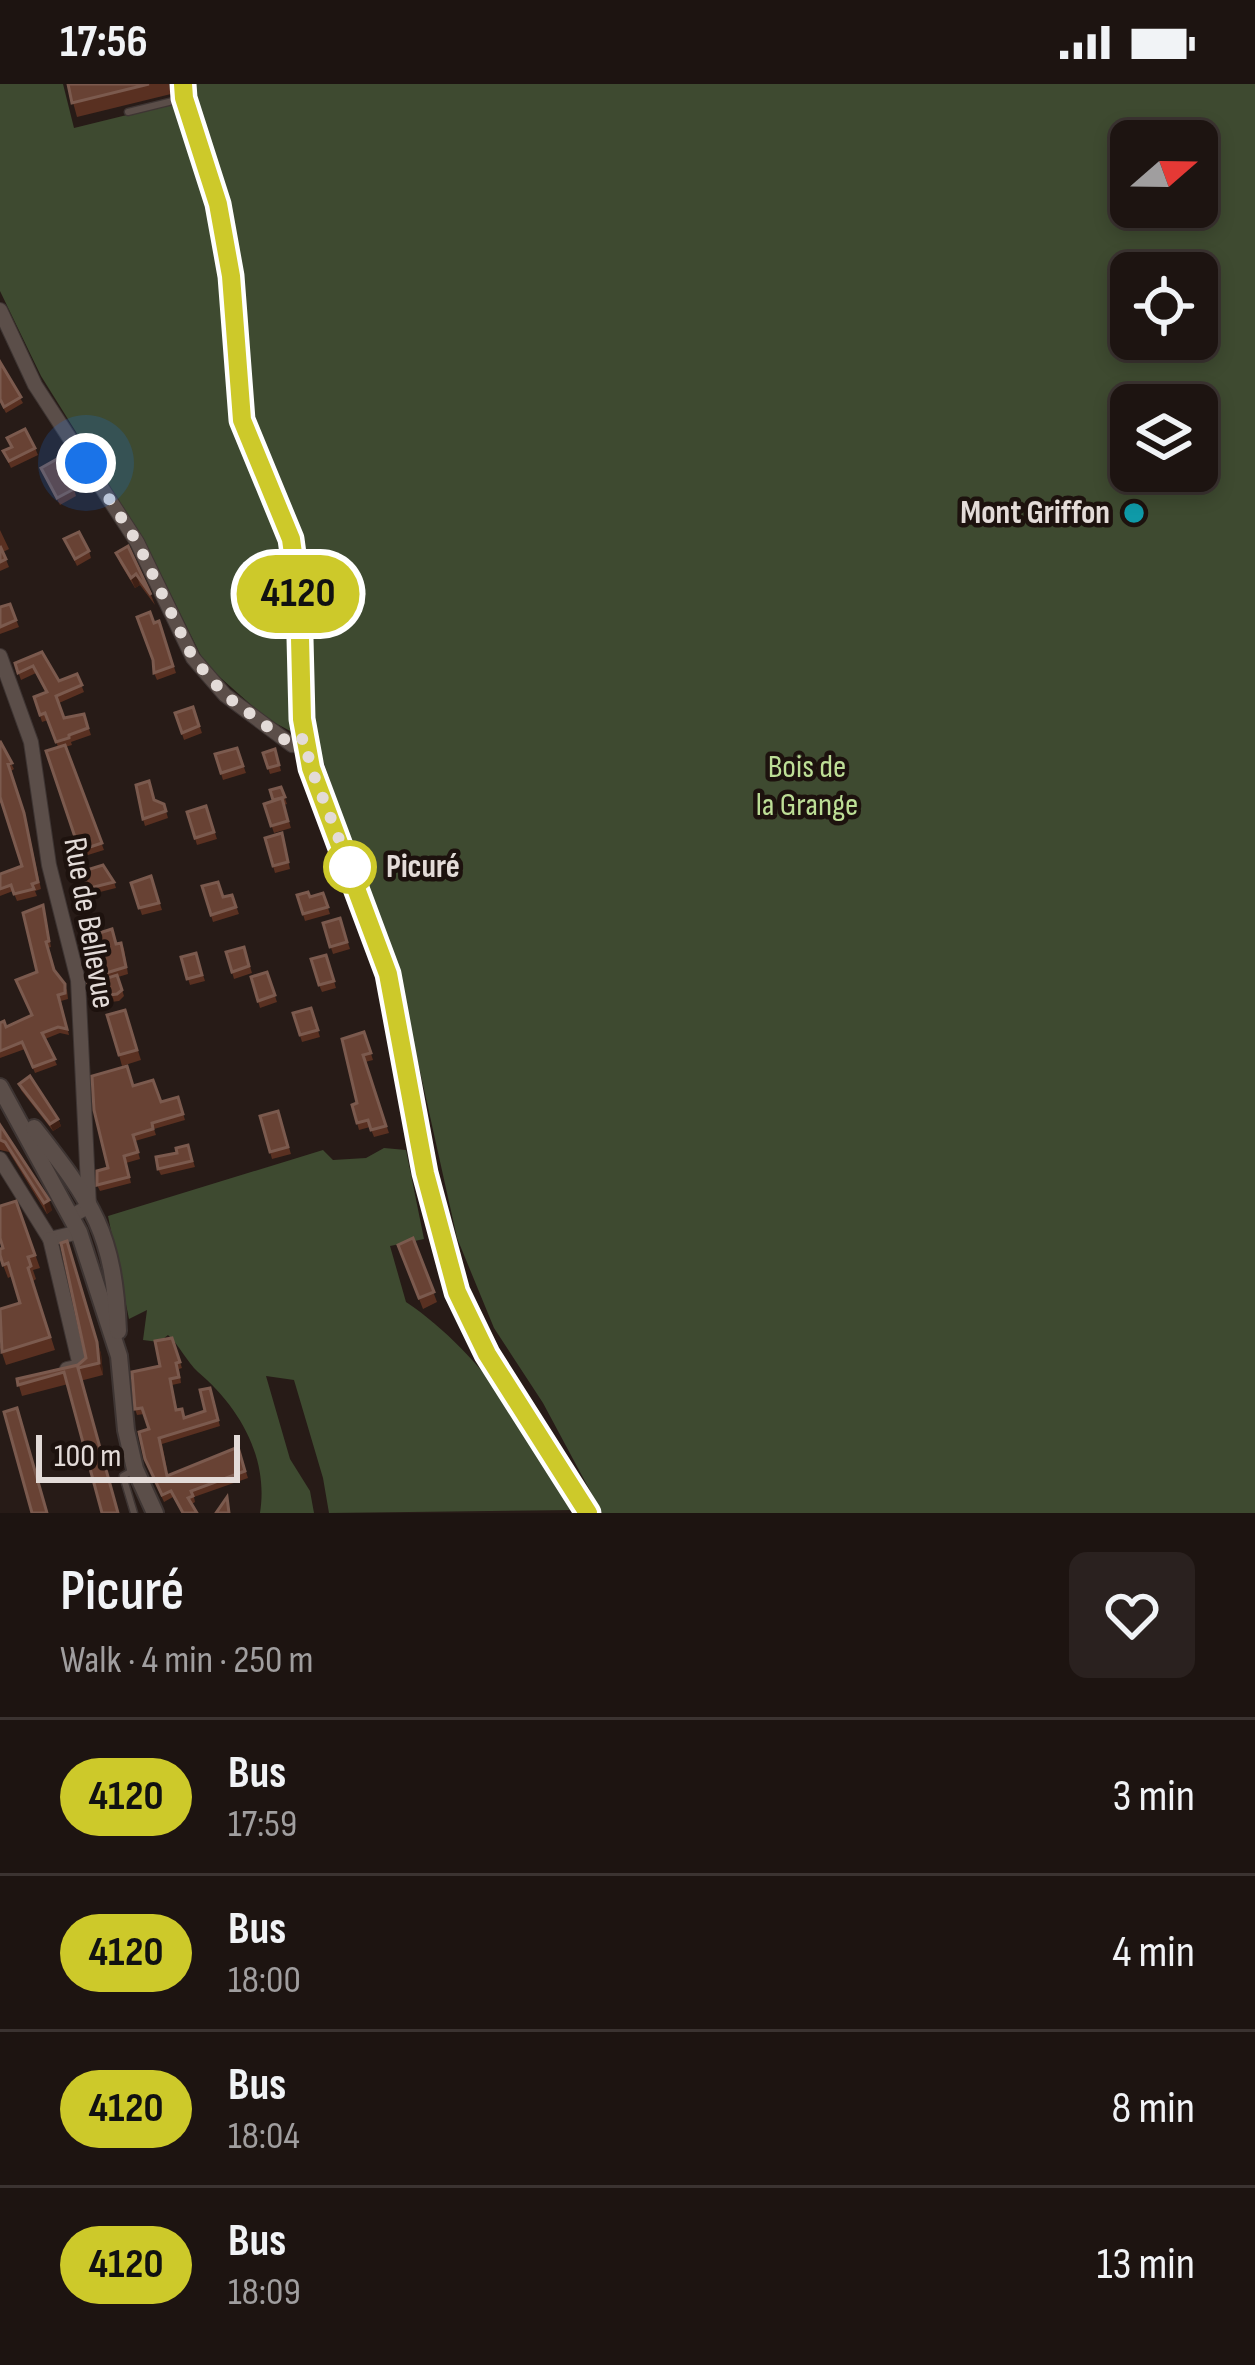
<!DOCTYPE html>
<html lang="en">
<head>
<meta charset="utf-8">
<style>
  :root { --surface:#1d1411; --page:#2a211f; --text:#f1f3f6; --muted:#a09e9f; --line:#3b3331 }
  body { margin:0; font-family:"Sofia Sans Condensed",sans-serif; background:var(--page); color:var(--text); height:100vh; display:flex; flex-direction:column; font-size:45px; white-space:nowrap }
  * { box-sizing:border-box; margin:0 }
  p { font-size:39px; color:var(--muted) }
  .icon { flex:none; width:66px; height:66px; fill:none; stroke:currentColor; stroke-width:2; stroke-linecap:round; stroke-linejoin:round }
  .map { position:relative; height:1429px; overflow:hidden }
  .side { display:flex; flex-direction:column; background:var(--surface); flex:1 }
  .side>* { flex:none }
  .badge { padding:0 24px; border-radius:39px; font-size:42px; line-height:78px }
  .needle { width:78px; rotate:70deg }
  .buttons { position:absolute; left:1110px; top:36px; display:grid; gap:24px }
  .buttons a { display:grid; place-items:center; width:108px; height:108px; border-radius:18px; background:var(--surface); box-shadow:0 6px 18px #0003,0 0 0 3px var(--line); font-size:60px }
  .scale { position:absolute; left:36px; bottom:30px; width:204px; box-sizing:border-box; padding-left:12px; border:6px solid #e3dbd8; border-top:0; font-size:33px; line-height:42px; white-space:nowrap; color:#e3dbd8; -webkit-text-stroke:9px #1d120e; paint-order:stroke }
  .you { position:absolute; width:60px; height:60px; margin:-30px; border:9px solid #fff; border-radius:50%; background:#1a73e8; box-shadow:0 0 0 18px #1a73e833 }
  .map>.badge { position:absolute; translate:-50% -50%; box-shadow:0 0 0 6px #fff }
  .round { display:grid; place-items:center; flex:none; width:126px; height:126px; border-radius:18px; background:var(--page) }
  .summary { display:flex; align-items:center; justify-content:space-between; height:204px; padding:0 60px }
  h1 { font-size:57px; font-weight:600; line-height:90px }
  ul { padding:0; list-style:none }
  li { display:flex; align-items:center; gap:36px; height:156px; padding:0 60px; border-top:3px solid var(--line) }
  li div { flex:1 }
  li b { display:block; font-size:45px }
  li em { font-style:normal }
  li .badge { min-width:132px; font-weight:700; text-align:center }
  .status { display:flex; justify-content:space-between; align-items:center; height:84px; padding:0 60px; background:var(--surface); direction:ltr }
  .status svg { height:33px; fill:currentColor }
  .map>svg:first-child { display:block }
  .green { fill:#3e4a30; fill-rule:evenodd }
  .lines { fill:none; stroke-linecap:round; stroke-linejoin:round }
  .service-casing { stroke:#3e3533; stroke-width:9 }
  .minor-casing { stroke:#3e3533; stroke-width:16 }
  .tertiary-casing { stroke:#3e3533; stroke-width:20 }
  .service { stroke:#5b4e49; stroke-width:6 }
  .minor { stroke:#5b4e49; stroke-width:14 }
  .tertiary { stroke:#5b4e49; stroke-width:16 }
  .wall { fill:#593021 }
  .shaded-wall { fill:#3f2015 }
  .building { fill:#684234; stroke:#7b5a4e; stroke-width:3 }
  .line-casing { stroke:#fff; stroke-width:27 }
  .line { stroke:#cdc92a; stroke-width:18 }
  .walk { stroke:#e3dbd8; stroke-width:12; stroke-dasharray:0 21.6 }
  .culture-dot { fill:#0f9aa8; stroke:#1d120e; stroke-width:4.5 }
  .stop-dot { fill:#fff; stroke:#cdc92a; stroke-width:6 }
  .labels { text-anchor:middle; dominant-baseline:central; stroke-width:9; stroke-linejoin:round; paint-order:stroke }
  .poi-label { font-size:33px; font-weight:bold; fill:#e3dbd8; stroke:#1d120e; text-anchor:end }
  .park-label { font-size:33px; fill:#bdde96; stroke:#1d120e }
  .stop-label { font-size:33px; font-weight:bold; fill:#e3dbd8; stroke:#1d120e; text-anchor:start }
  .street-label { font-size:33px; fill:#e3dbd8; stroke:#1d120e }
</style>
</head>
<body>
<div class="status"><b>17:56</b><svg viewBox="0 0 49 12"><path d="M0 12V9h3v3zM5 12V6h3v6zM10 12V3h3v9zM15 12V0h3v12zM26 1h20v11H26zM47 4h2v5h-2z"/></svg></div>
<div class="map">
<svg width="1255" height="1429" viewBox="0 0 1255 1429">
  <rect width="100%" height="100%" fill="#271b17"/>
  <g class="green">
    <path d="M0,0H63L74,44L196,14L195,0H1255V1429H602L543,1319L494,1244L457,1154L400,897L318,662L266,634L205,580L146,460L41,292L0,207ZM1131,57H1197V123H1131ZM1131,189H1197V255H1131ZM1131,321H1197V387H1131Z"/>
    <path d="M384,1064L406,1066L424,1155L390,1162L406,1218C478,1266 534,1351 575,1426L329,1429L323,1394L294,1296L266,1292L290,1375L310,1407L314,1429H260C269,1372 238,1322 198,1288C187,1278 180,1262 168,1251L159,1258L143,1256L147,1226L129,1235L108,1132L323,1066L333,1076L366,1074Z"/>
  </g>
  <g class="lines">
    <defs>
      <g id="service">
        <polyline points="128,28 181,15"/>
        <polyline points="132,1387 123,1392 134,1429"/>
      </g>
      <g id="minor">
        <polyline points="0,226 35,301 137,458 193,574 225,611 292,661 304,654"/>
        <polyline points="0,572 31,658 49,781 78,896 89,1122 72,1132"/>
        <polyline points="0,1075 50,1155 79,1148"/>
        <polyline points="50,1155 80,1282 67,1285"/>
      </g>
      <g id="tertiary">
        <polyline points="183,0 184,14 218,120 231,192 242,336 291,456 299,515 304,654 312,684 364,818 388,890 441,1159 457,1208 487,1271 588,1429"/>
        <polyline points="0,1003 79,1148 119,1272 126,1346 135,1385 155,1429"/>
        <path d="M34,1044C93,1119 114,1149 118,1247"/>
      </g>
    </defs>
    <use href="#service" class="service-casing"/>
    <use href="#minor" class="minor-casing"/>
    <use href="#tertiary" class="tertiary-casing"/>
    <use href="#service" class="service"/>
    <use href="#minor" class="minor"/>
    <use href="#tertiary" class="tertiary"/>
  </g>
  <g class="wall">
    <polygon points="68,0 169,0 171,10 77,33"/>
    <polygon points="0,278 23,319 6,329 0,318"/>
    <polygon points="35,364 38,371 11,384 3,367"/>
    <polygon points="41,384 74,405 76,412 60,421"/>
    <polygon points="0,446 9,465 3,468 9,483 0,487"/>
    <polygon points="64,455 89,467 91,474 77,482"/>
    <polygon points="128,462 151,511 155,521 140,501 135,504 120,479 116,469"/>
    <polygon points="10,520 19,543 0,550 0,523"/>
    <polygon points="159,537 176,589 157,596 154,589 154,539"/>
    <polygon points="42,568 59,597 77,590 84,608 59,619 64,634 84,630 91,651 71,658 72,661 65,663 104,766 75,775 69,758 76,756 58,663 48,636 42,638 34,613 46,609 36,589 21,596 15,579"/>
    <polygon points="193,623 202,649 184,656 175,629"/>
    <polygon points="0,657 14,685 11,687 26,735 41,805 35,807 37,812 17,817 13,807 0,812 0,790 22,782 2,719 0,719"/>
    <polygon points="237,664 246,689 223,696 215,670"/>
    <polygon points="275,665 281,687 270,690 263,669"/>
    <polygon points="281,703 287,720 284,721 291,744 274,749 264,720 273,717"/>
    <polygon points="155,716 164,720 168,734 145,742 143,735"/>
    <polygon points="206,722 217,755 197,761 187,728"/>
    <polygon points="282,749 290,785 275,789 265,754"/>
    <polygon points="77,789 114,798 116,804 84,812"/>
    <polygon points="151,792 162,826 142,831 131,799"/>
    <polygon points="202,802 223,813 232,811 239,830 213,838"/>
    <polygon points="323,809 330,830 305,837 297,811 310,813"/>
    <polygon points="43,821 51,863 48,864 55,887 67,906 68,915 61,917 69,951 60,949 45,955 57,981 35,989 25,965 0,974 0,939 6,943 32,931"/>
    <polygon points="340,834 350,865 333,870 323,839"/>
    <polygon points="96,850 117,860 121,859 124,865 128,890 118,893 124,912 119,917 94,920 88,900 108,894"/>
    <polygon points="244,863 252,889 234,895 226,868"/>
    <polygon points="196,869 205,897 190,901 181,873"/>
    <polygon points="326,871 336,904 322,908 319,901"/>
    <polygon points="267,888 277,918 260,924 251,893"/>
    <polygon points="311,924 320,953 302,958 293,929"/>
    <polygon points="125,926 141,976 122,982 119,971"/>
    <polygon points="364,948 373,976 365,978 389,1049 374,1053 370,1043 359,1046 352,1021 357,1019"/>
    <polygon points="19,1000 58,1035 61,1042 53,1047 21,1006"/>
    <polygon points="133,1002 161,1018 178,1013 185,1036 154,1045 156,1051 135,1057 140,1075 126,1079 131,1099 100,1107 97,1101 108,1084"/>
    <polygon points="278,1027 291,1070 272,1075 260,1032"/>
    <polygon points="0,1041 52,1126 47,1130 9,1068 0,1066"/>
    <polygon points="188,1061 195,1083 161,1091 158,1085"/>
    <polygon points="16,1117 40,1184 33,1186 36,1195 33,1197 55,1266 6,1281 0,1263 20,1219 12,1192 8,1194 3,1181 3,1164"/>
    <polygon points="413,1154 437,1218 423,1225 398,1161"/>
    <polygon points="71,1169 101,1270 103,1291 22,1312 17,1295 78,1281 86,1274"/>
    <polygon points="172,1254 182,1284 179,1285 181,1299 172,1301 177,1326 185,1334 205,1327 210,1304 220,1342 162,1360 168,1391 238,1363 248,1394 194,1413 195,1418 192,1420 197,1429 182,1429 173,1413 164,1418 147,1381 149,1345 144,1330 137,1331 135,1325 160,1282"/>
  </g>
  <g class="shaded-wall">
    <polygon points="136,490 140,501 135,504 131,494"/>
    <polygon points="58,1035 61,1042 53,1047 50,1040"/>
    <polygon points="49,1116 52,1126 47,1130 44,1119"/>
    <polygon points="71,1169 101,1270 103,1291 99,1279"/>
  </g>
  <g class="building">
    <polygon points="68,0 149,0 72,19"/>
    <polygon points="0,278 21,313 4,323 0,315"/>
    <polygon points="25,345 35,364 9,377 3,367 12,363 7,354"/>
    <polygon points="57,375 74,405 57,414 41,384"/>
    <polygon points="79,448 89,467 75,475 64,455"/>
    <polygon points="0,462 6,475 0,478"/>
    <polygon points="128,462 151,511 136,490 131,494 116,469"/>
    <polygon points="10,520 16,536 0,543 0,523"/>
    <polygon points="150,528 154,539 159,537 173,582 154,589 153,576 137,533"/>
    <polygon points="42,568 59,597 77,590 82,601 56,612 64,634 84,630 88,644 69,651 69,654 56,658 45,629 40,631 34,613 47,608 33,582 18,589 15,579"/>
    <polygon points="193,623 199,642 182,649 175,629"/>
    <polygon points="0,657 12,679 8,680 24,729 38,798 32,800 34,805 14,810 11,801 0,805 0,790 22,782 0,713"/>
    <polygon points="65,661 102,759 72,769 69,758 76,756 46,667"/>
    <polygon points="237,664 243,682 221,689 215,670"/>
    <polygon points="275,665 279,681 268,684 263,669"/>
    <polygon points="149,697 154,716 164,720 166,727 143,735 136,701"/>
    <polygon points="281,703 285,713 273,716 270,706"/>
    <polygon points="282,714 288,737 271,742 264,720"/>
    <polygon points="206,722 214,748 195,754 187,728"/>
    <polygon points="282,749 288,778 273,782 265,754"/>
    <polygon points="103,781 114,798 82,806 77,789"/>
    <polygon points="151,792 159,819 139,824 131,799"/>
    <polygon points="218,798 223,813 232,811 236,823 211,831 202,802"/>
    <polygon points="308,808 310,813 323,809 328,823 303,830 297,811"/>
    <polygon points="43,821 49,857 46,858 54,886 65,900 65,909 58,911 67,945 58,943 42,949 55,975 33,983 22,958 0,967 0,939 4,937 6,943 32,931 16,896 37,888 23,829"/>
    <polygon points="340,834 347,858 330,863 323,839"/>
    <polygon points="112,845 116,860 121,859 126,883 106,889 96,850"/>
    <polygon points="244,863 249,882 232,888 226,868"/>
    <polygon points="196,869 202,891 187,895 181,873"/>
    <polygon points="326,871 334,897 319,901 311,875"/>
    <polygon points="267,888 275,911 258,917 251,893"/>
    <polygon points="117,891 122,906 117,910 92,913 88,900"/>
    <polygon points="311,924 318,946 300,951 293,929"/>
    <polygon points="125,926 137,966 119,971 107,931"/>
    <polygon points="364,948 371,969 363,971 386,1042 371,1046 368,1036 357,1039 352,1021 357,1019 342,955"/>
    <polygon points="127,982 133,1002 153,996 161,1018 178,1013 183,1030 152,1039 153,1045 133,1051 138,1068 124,1072 129,1093 97,1101 97,1087 108,1084 94,1026 92,992"/>
    <polygon points="30,992 58,1035 50,1040 19,1000"/>
    <polygon points="278,1027 288,1063 270,1068 260,1032"/>
    <polygon points="0,1041 49,1116 44,1119 5,1058 0,1056"/>
    <polygon points="188,1061 192,1077 158,1085 156,1073 177,1069 176,1064"/>
    <polygon points="16,1117 35,1171 28,1173 31,1182 28,1184 50,1253 2,1268 0,1225 20,1219 8,1179 3,1181 0,1171 0,1165 3,1164 0,1154 0,1122"/>
    <polygon points="413,1154 434,1208 419,1214 398,1161"/>
    <polygon points="67,1157 97,1258 99,1279 78,1284 118,1429 102,1429 64,1288 18,1301 17,1295 78,1281 86,1274 61,1159"/>
    <polygon points="172,1254 180,1278 176,1279 179,1293 170,1295 176,1326 182,1325 184,1334 205,1327 200,1306 210,1304 218,1336 159,1354 167,1392 238,1363 245,1387 191,1407 193,1412 188,1414 197,1429 183,1429 171,1407 162,1411 145,1375 139,1348 149,1345 142,1324 135,1325 132,1288 160,1282 155,1257"/>
    <polygon points="17,1324 47,1429 32,1429 4,1328"/>
    <polygon points="227,1413 229,1429 216,1429"/>
  </g>
  <g class="lines">
    <defs>
      <polyline id="line" points="183,0 184,14 218,120 231,192 242,336 291,455 299,514 302,635 311,684 388,890 425,1089 457,1208 487,1270 588,1429"/>
    </defs>
    <use href="#line" class="line-casing"/>
    <use href="#line" class="line"/>
    <polyline class="walk" points="86,379 137,458 193,574 225,611 292,661 304,654 311,684 350,783"/>
  </g>
  <circle class="culture-dot" cx="1134" cy="429" r="12"/>
  <circle class="stop-dot" cx="350" cy="783" r="24"/>
  <g class="labels">
    <g class="poi-label">
      <text x="1110" y="429">Mont Griffon</text>
    </g>
    <g class="park-label">
      <text x="807" y="683">Bois de<tspan x="807" dy="38">la Grange</tspan></text>
    </g>
    <g class="stop-label">
      <text x="386" y="783">Picuré</text>
    </g>
    <g class="street-label">
      <text transform="translate(89 839) rotate(80)">Rue de Bellevue</text>
    </g>
  </g>
</svg>
<div class="buttons">
<a><svg class="needle" viewBox="-14 -14 28 28"><path d="M0-13l5 13h-10z" fill="#e53935"/><path d="M0 13l5-13h-10z" fill="#a09e9f"/></svg></a>
<a><svg class="icon" aria-label="locate" viewBox="0 0 24 24"><circle cx="12" cy="12" r="6"/><path d="M12 2v4M12 18v4M2 12h4M18 12h4"/></svg></a>
<a><svg class="icon" aria-label="layers" viewBox="0 0 24 24"><path d="M12 4l9 5-9 5-9-5zM3 14l9 5 9-5"/></svg></a>
</div>
<div class="scale">100 m</div>
<div class="you" style="left:86px;top:379px"></div>
<b class="badge" style="left:298px;top:510px;background:#cdc92a;color:#111">4120</b>
</div>
<section class="side">
<div class="summary"><div><h1>Picuré</h1><p>Walk · 4 min · 250 m</p></div><a class="round"><svg class="icon" aria-label="heart" viewBox="0 0 24 24"><path d="M12 20l-8-8c-3-5 5-10 8-4 3-6 11-1 8 4z"/></svg></a></div>
<ul>
<li><span class="badge" style="background:#cdc92a;color:#111">4120</span><div><b>Bus</b><p>17:59</p></div><em>3 min</em></li>
<li><span class="badge" style="background:#cdc92a;color:#111">4120</span><div><b>Bus</b><p>18:00</p></div><em>4 min</em></li>
<li><span class="badge" style="background:#cdc92a;color:#111">4120</span><div><b>Bus</b><p>18:04</p></div><em>8 min</em></li>
<li><span class="badge" style="background:#cdc92a;color:#111">4120</span><div><b>Bus</b><p>18:09</p></div><em>13 min</em></li>
</ul>
</section>
</body>
</html>
